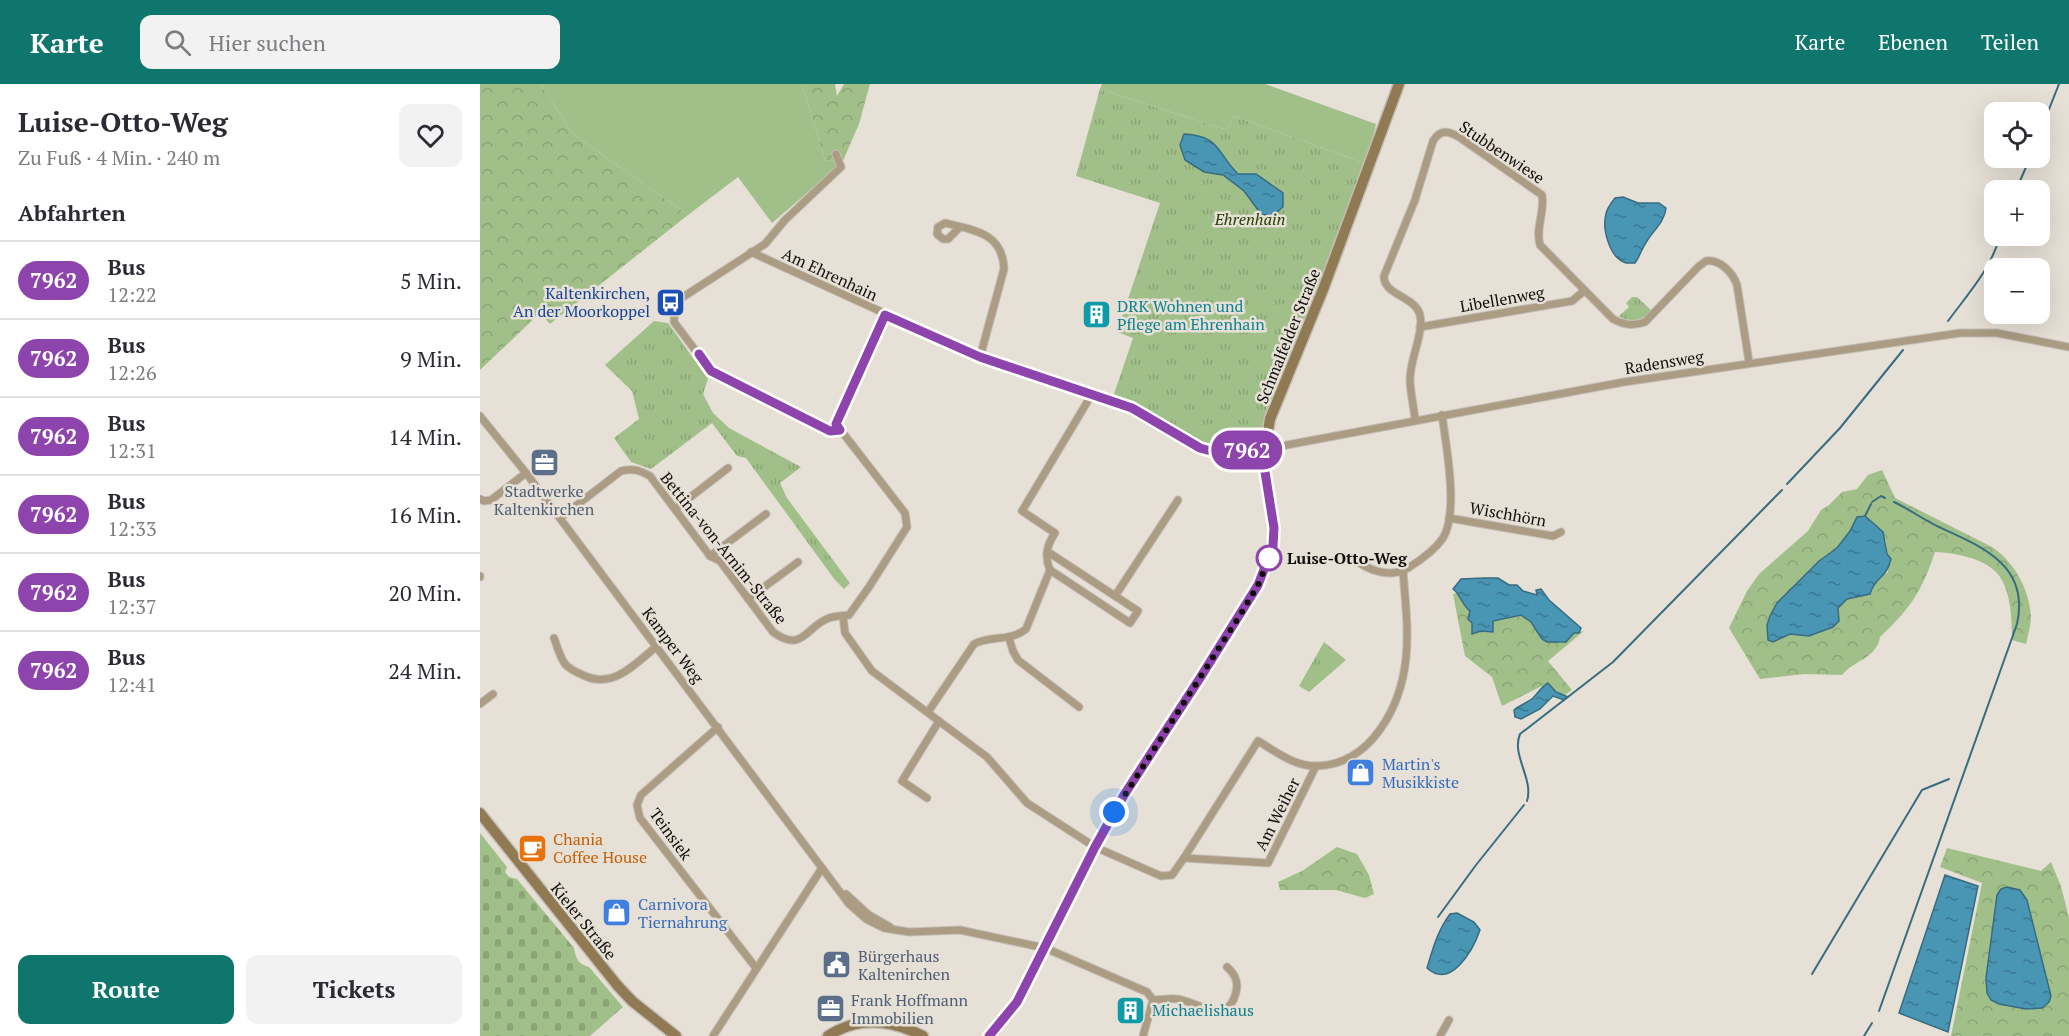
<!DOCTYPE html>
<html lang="de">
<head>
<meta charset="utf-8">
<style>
  :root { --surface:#fff; --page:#f2f2f3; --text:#2b2b33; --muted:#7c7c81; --line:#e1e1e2; --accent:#0f766e }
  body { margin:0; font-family:"PT Serif",serif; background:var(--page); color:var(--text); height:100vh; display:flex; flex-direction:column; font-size:22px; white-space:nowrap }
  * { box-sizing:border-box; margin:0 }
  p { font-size:20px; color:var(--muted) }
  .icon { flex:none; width:33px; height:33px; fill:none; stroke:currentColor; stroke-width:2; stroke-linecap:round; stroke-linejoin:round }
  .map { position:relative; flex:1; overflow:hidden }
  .drawer { display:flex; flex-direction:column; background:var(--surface); width:480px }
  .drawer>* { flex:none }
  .badge { padding:0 12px; border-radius:20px; font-size:21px; line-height:39px }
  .controls { position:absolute; left:1504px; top:18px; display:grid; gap:12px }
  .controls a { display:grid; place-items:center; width:66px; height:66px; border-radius:12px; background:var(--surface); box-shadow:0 6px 24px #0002; font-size:30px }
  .you { position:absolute; width:30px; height:30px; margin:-15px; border:4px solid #fff; border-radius:50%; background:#1a73e8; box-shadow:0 0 0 9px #1a73e833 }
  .map>.badge { position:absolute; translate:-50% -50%; box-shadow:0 0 0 3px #fff }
  h2 { padding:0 18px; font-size:22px; line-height:54px }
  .round { display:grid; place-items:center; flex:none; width:63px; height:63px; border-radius:12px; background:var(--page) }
  .overview { display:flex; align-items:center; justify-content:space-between; height:102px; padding:0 18px }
  h1 { font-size:28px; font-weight:700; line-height:45px }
  .action { display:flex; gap:12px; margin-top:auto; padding:12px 18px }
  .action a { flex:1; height:69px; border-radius:12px; background:var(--accent); color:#fff; font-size:24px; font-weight:700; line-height:69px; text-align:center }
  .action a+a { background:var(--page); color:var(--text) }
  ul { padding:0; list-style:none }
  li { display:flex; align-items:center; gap:18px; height:78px; padding:0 18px; border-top:2px solid var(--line) }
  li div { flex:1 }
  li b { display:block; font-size:22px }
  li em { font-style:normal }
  li .badge { min-width:66px; font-weight:700; text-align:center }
  header { display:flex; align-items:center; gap:36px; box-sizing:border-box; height:84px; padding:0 30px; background:var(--accent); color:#fff }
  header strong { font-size:28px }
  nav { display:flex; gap:33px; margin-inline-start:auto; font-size:21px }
  .search { width:420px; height:54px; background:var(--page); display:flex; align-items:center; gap:15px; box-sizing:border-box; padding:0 21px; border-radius:12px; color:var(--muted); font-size:22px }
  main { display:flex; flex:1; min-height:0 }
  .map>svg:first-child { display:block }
  .grass { fill:#a1c089 }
  .forest { fill:url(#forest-crowns); fill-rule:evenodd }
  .cemetery { fill:url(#cemetery-stones) }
  .park { fill:url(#park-tufts) }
  .water { fill:url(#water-ripples); stroke:#386c81; stroke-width:1.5 }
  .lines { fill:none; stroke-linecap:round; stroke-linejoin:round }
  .stream { stroke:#386c81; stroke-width:2 }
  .street-casing { stroke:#c4beb6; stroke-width:9 }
  .secondary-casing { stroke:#c4beb6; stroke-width:13 }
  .street { stroke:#ab9c83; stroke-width:7 }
  .secondary { stroke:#907a54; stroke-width:10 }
  .line-casing { stroke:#fff; stroke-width:14 }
  .line { stroke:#8e44ad; stroke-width:9 }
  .walk { stroke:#100e0b; stroke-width:6; stroke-dasharray:0 10.8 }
  .stop-dot { fill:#fff; stroke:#8e44ad; stroke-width:3 }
  .labels { text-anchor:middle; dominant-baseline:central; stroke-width:5; stroke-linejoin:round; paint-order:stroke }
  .street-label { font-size:16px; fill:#100e0b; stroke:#e6e0d6 }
  .park-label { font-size:16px; font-style:italic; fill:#223e00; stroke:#e6e0d6 }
  .transit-label { font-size:16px; fill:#164399; stroke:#e6e0d6; text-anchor:end }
  .culture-label { font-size:16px; fill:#0d838f; stroke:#e6e0d6; text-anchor:start }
  .service-label { font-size:16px; fill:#4e5e75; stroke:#e6e0d6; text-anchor:start }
  .stop-label { font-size:16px; font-weight:bold; fill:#100e0b; stroke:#e6e0d6; text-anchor:start }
  .shop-label { font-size:16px; fill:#366cbe; stroke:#e6e0d6; text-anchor:start }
  .food-label { font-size:16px; fill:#c56008; stroke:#e6e0d6; text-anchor:start }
</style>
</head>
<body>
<header>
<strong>Karte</strong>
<div class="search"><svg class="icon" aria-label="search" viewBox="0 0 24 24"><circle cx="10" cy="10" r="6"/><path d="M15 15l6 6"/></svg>Hier suchen</div>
<nav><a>Karte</a><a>Ebenen</a><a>Teilen</a></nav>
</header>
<main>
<section class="drawer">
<div class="overview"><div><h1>Luise-Otto-Weg</h1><p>Zu Fuß · 4 Min. · 240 m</p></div><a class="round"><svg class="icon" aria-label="heart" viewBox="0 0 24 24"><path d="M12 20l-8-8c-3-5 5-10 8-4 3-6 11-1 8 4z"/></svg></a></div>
<h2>Abfahrten</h2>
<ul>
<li><span class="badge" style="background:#8e44ad;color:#fff">7962</span><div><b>Bus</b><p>12:22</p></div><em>5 Min.</em></li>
<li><span class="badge" style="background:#8e44ad;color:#fff">7962</span><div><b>Bus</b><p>12:26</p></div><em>9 Min.</em></li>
<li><span class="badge" style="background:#8e44ad;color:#fff">7962</span><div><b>Bus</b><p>12:31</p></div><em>14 Min.</em></li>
<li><span class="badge" style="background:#8e44ad;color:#fff">7962</span><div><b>Bus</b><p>12:33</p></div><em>16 Min.</em></li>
<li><span class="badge" style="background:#8e44ad;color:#fff">7962</span><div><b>Bus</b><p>12:37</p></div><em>20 Min.</em></li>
<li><span class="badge" style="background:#8e44ad;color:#fff">7962</span><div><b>Bus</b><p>12:41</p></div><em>24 Min.</em></li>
</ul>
<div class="action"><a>Route</a><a>Tickets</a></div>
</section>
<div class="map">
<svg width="1589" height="952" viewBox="0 0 1589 952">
  <defs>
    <pattern id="forest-crowns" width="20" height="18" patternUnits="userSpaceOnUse" patternTransform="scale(1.5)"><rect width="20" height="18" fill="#a1c089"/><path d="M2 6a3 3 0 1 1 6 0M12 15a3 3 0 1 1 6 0" fill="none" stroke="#8aa475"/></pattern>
    <pattern id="cemetery-stones" width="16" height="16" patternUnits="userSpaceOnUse" patternTransform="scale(1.5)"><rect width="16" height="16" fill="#a1c089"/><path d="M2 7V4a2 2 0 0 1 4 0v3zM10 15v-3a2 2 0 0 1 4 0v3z" fill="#8aa475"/></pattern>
    <pattern id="park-tufts" width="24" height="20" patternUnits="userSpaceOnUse" patternTransform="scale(1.5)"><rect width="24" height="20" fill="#a1c089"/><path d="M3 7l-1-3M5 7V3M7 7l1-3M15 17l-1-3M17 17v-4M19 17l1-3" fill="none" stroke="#8aa475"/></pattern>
    <pattern id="water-ripples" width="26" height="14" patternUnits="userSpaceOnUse" patternTransform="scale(1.5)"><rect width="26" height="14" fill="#4995b4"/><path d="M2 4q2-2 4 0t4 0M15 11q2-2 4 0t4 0" fill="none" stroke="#3b7891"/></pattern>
  </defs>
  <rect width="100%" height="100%" fill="#e6e0d6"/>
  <g class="grass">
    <polygon points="61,0 322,0 345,76 362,79 292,139 258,93 208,131 92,49"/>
    <polygon points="622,0 785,0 896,40 887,80 754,32 747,46 620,5"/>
  </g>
  <g class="forest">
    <polygon points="0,0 61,0 92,49 208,131 70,240 60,229 0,286"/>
    <polygon points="322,0 355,0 357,12 364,0 390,0 379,40 362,79 345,76"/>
    <path d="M1402,386L1415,414L1512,463C1534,478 1549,504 1551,532C1551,541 1548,551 1546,560L1532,556C1532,536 1531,503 1516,488C1502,474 1475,469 1455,468C1442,507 1430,525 1400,553C1397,574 1373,577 1362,591L1324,590L1280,595L1249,544L1267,507L1279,490L1328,447L1341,426L1349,421L1362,408L1377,405L1388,391ZM1377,433L1406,457L1408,488L1377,512L1367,515L1329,552L1310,550L1293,557L1288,556L1287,541L1306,510L1339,477L1357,464L1370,447Z"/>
    <polygon points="978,509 986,525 990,527 993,550 1001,547 1012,548 1013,537 1041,531 1051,538 1067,558 1074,557 1081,559 1094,549 1104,547 1068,577 1092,606 1085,611 1076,608 1070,601 1066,600 1022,622 1012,593 985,572 973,510"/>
    <polygon points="857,763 877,770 889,791 894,810 885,814 856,806 800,806 798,798 822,787"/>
    <polygon points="1467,764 1561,787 1571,778 1581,802 1589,834 1589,952 1471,952 1502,799 1460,783"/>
  </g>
  <path class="cemetery" d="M0,749L27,783L25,788L29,793L37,795L94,864C96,875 98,880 109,883L143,923L110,952H0Z"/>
  <g class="park">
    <polygon points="620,5 747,46 754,32 887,80 779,375 763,379 743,373 634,310 653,254 637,248 680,119 596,92"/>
    <path d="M1152,213H1157L1172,227C1163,236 1151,240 1139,232L1149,223L1146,219Z"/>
    <polygon points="174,237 188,239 228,295 223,310 233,329 249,344 321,383 300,399 307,414 370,499 364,505 355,496 266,374 257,372 232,339 171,385 151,378 134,354 159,335 152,307 125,281"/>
    <polygon points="844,558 866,576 829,608 819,602"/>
  </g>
  <g class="water">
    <path d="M704,50C741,52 736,68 758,90H776L803,109V123L792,132L781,130L764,107L743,91L724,88L705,76L700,61Z"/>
    <path d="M1143,113L1158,119H1179L1186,124C1185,137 1173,147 1167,157C1162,164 1160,172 1155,179C1152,179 1149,179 1146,179C1129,174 1122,144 1126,130C1127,124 1131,119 1135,114Z"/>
    <path d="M1385,432L1403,448L1407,470L1411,475C1406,496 1395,492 1390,510L1367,515L1358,524L1359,537L1353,543L1329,552L1310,550L1293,558L1288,556L1287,541L1290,532L1297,519L1339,477L1357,464L1370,447L1377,433Z"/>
    <path d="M1004,494H1018L1029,501H1037L1043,507L1057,511L1056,506L1061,505L1069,516L1101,544L1099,549H1094L1086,558H1067L1062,555L1051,538L1041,531L1013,537V548L1001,547L992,550V539L988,535L990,527C983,523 981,511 973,505L981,495Z"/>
    <path d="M1068,599L1076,608L1088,613L1084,616L1073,612L1060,625L1041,635L1035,633L1034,626C1040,621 1047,619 1053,614C1058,609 1061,603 1068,599Z"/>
    <polygon points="1465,791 1498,802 1468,948 1419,929"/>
    <polygon points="1527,803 1540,806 1547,816 1571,912 1569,918 1562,924 1546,925 1519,920 1511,916 1507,909 1506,894 1517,811 1521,805"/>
    <path d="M977,829L994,838L1000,846C993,866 971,906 947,884C953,864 958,846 970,830Z"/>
  </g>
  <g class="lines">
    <g class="stream">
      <polyline points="1560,48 1579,0"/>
      <polyline points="1536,106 1550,74"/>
      <path d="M1468,237C1488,210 1511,185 1520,152"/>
      <polyline points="1307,400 1360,344 1423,266"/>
      <polyline points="1392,418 1401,412 1405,414"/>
      <polyline points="1385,432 1391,420"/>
      <path d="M1047,717C1054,695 1031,671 1040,650L1133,578L1302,406"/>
      <polyline points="958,833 996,781 1044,721"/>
      <polyline points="1332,890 1442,706 1469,695"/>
      <path d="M1399,927L1537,540C1550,482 1503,463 1459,443C1444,436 1429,425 1414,418"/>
      <polyline points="1384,952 1392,939"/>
    </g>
    <defs>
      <g id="street">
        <polyline points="356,70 361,83 305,136 285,160 200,215 195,225 194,238 231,287 350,347 360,346"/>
        <path d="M480,143L468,155H463L457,150L458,143L465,139C494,146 523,149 524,185L500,273"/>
        <polyline points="271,168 500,273 652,324 720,364 738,369 785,365 1144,298 1480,249 1517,249 1589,263"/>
        <polyline points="940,243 1092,217 1104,207"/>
        <polyline points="0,332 46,389 369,820 386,835 404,844 429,848 480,846 565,864 667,908 673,916 663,952"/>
        <path d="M935,336C934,323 930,308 930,295C930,275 944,249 940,231C935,212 903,211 904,192L935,116L953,57C960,46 967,46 979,53L1062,111C1065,129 1055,144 1060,161L1133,235C1144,241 1153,242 1165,238L1218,183L1226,177C1240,175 1253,189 1257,201L1269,278"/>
        <polyline points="0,415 4,417 11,416 46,389"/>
        <polyline points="195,425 248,384"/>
        <path d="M80,434L141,387C153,384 159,386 170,392L230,472L240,477L293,548C323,570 326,542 349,534C355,532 363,532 369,531L389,503L427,443L425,429L356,340L405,231"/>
        <polyline points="969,434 1073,452 1081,448"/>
        <polyline points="568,468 658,527 650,539 570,486"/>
        <polyline points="230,472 286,430"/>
        <path d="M873,474C887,486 910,495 928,484C941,476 954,467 963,454C979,428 966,361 962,331"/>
        <polyline points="0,493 0,492"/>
        <polyline points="635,512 698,416"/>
        <polyline points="268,515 318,478"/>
        <path d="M363,532L365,549L392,587L507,673L547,719L615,763L681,792L692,791L704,774L778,657C795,667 815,683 837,682C892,680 921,622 926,574C929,545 925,516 923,486"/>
        <path d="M74,554C77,562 80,573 85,580C90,586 98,589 105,592C134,605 156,579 177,562"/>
        <polyline points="529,554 533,567 538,576 599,623"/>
        <polyline points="0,620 13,610"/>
        <path d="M448,628L494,560C511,551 530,558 546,545L570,486C564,472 567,461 575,449L542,427L612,310"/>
        <polyline points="238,643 161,711 157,721 160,734 276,884"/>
        <polyline points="447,714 422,697 459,637"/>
        <polyline points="704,774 788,779 836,682"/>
        <polyline points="366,810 389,831 410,843"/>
        <path d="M673,916C681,916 690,914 697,915C716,917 748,943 756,908C759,898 754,889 747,883"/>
        <polyline points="233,952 342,784"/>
        <polyline points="960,952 969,936"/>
      </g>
      <g id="secondary">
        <polyline points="0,729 137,901 152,917 196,952"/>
        <path d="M348,952C378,932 412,936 443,952"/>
        <polyline points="510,952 537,918 615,763 644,711 720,594 778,501 793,463 794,444 785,388 785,365 790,335 844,203 919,0"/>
      </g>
    </defs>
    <use href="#street" class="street-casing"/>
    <use href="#secondary" class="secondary-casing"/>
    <use href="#street" class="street"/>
    <use href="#secondary" class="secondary"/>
  </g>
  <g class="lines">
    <defs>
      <polyline id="line" points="219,270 231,287 350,347 360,346 356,340 405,231 500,273 652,324 720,364 738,369 785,365 785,388 794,444 793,462 778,501 720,594 644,711 615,763 537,918 509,952"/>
    </defs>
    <use href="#line" class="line-casing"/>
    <use href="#line" class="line"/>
    <polyline class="walk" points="634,728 762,528 778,501 789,474"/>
  </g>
  <defs>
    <symbol id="bus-square" viewBox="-11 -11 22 22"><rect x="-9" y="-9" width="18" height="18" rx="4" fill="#1a4fb4" stroke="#e6e0d6"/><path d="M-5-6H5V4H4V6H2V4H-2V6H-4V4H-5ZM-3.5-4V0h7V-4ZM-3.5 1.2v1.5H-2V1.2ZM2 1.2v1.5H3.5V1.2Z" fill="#fff"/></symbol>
    <symbol id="building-square" viewBox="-11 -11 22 22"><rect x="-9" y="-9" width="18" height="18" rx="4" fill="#0f9aa8" stroke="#e6e0d6"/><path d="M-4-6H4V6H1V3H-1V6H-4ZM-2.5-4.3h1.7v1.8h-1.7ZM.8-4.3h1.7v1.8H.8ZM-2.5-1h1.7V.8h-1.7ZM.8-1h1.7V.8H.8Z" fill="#fff"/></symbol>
    <symbol id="office-square" viewBox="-11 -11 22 22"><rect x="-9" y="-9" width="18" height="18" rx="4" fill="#5c6f8a" stroke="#e6e0d6"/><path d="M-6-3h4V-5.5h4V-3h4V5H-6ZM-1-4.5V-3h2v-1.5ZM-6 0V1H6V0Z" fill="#fff"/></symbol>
    <symbol id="shop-square" viewBox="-11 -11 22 22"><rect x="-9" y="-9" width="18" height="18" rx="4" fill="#3f7fe0" stroke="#e6e0d6"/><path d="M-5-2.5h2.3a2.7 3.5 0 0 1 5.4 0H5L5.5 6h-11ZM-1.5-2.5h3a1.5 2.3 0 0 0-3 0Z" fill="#fff"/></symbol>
    <symbol id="cafe-square" viewBox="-11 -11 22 22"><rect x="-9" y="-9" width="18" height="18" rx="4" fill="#e8710a" stroke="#e6e0d6"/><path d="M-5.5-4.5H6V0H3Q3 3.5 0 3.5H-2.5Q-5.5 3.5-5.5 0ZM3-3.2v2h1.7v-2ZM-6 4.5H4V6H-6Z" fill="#fff"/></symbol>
    <symbol id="civic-square" viewBox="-11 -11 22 22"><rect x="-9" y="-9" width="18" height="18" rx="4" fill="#5c6f8a" stroke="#e6e0d6"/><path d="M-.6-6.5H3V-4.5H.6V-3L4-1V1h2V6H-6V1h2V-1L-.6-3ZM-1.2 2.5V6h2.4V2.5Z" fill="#fff"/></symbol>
  </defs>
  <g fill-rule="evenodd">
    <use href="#bus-square" x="174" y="202" width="33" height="33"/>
    <use href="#building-square" x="600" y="214" width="33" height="33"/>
    <use href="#office-square" x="48" y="362" width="33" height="33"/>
    <use href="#shop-square" x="864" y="672" width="33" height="33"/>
    <use href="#cafe-square" x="36" y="748" width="33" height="33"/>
    <use href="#shop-square" x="120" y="812" width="33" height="33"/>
    <use href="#civic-square" x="340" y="864" width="33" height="33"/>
    <use href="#office-square" x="334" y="908" width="33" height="33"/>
    <use href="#building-square" x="634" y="910" width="33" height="33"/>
  </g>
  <circle class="stop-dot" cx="789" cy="474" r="12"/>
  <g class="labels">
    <g class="street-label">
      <text transform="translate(1022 68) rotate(34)">Stubbenwiese</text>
      <text transform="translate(350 190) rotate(25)">Am Ehrenhain</text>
      <text transform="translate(1022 215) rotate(-10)">Libellenweg</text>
      <text transform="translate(808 252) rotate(-68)">Schmalfelder Straße</text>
      <text transform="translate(1184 278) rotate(-9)">Radensweg</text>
      <text transform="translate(1028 430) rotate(10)">Wischhörn</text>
      <text transform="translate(244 464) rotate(51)">Bettina-von-Arnim-Straße</text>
      <text transform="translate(193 561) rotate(53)">Kamper Weg</text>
      <text transform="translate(797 730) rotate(-63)">Am Weiher</text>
      <text transform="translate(191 750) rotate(54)">Teinsiek</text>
      <text transform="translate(104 837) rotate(51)">Kieler Straße</text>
    </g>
    <g class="park-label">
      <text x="770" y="135">Ehrenhain</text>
    </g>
    <g class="transit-label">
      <text x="170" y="209">Kaltenkirchen,<tspan x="170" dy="18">An der Moorkoppel</tspan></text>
    </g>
    <g class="culture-label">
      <text x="637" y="222">DRK Wohnen und<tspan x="637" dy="18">Pflege am Ehrenhain</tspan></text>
      <text x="672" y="926">Michaelishaus</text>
    </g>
    <g class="service-label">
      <text x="64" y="407" text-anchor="middle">Stadtwerke<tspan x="64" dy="18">Kaltenkirchen</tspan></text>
      <text x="378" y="872">Bürgerhaus<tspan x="378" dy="18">Kaltenirchen</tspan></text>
      <text x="371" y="916">Frank Hoffmann<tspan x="371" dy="18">Immobilien</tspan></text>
    </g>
    <g class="stop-label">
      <text x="807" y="474">Luise-Otto-Weg</text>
    </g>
    <g class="shop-label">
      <text x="902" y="680">Martin's<tspan x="902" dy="18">Musikkiste</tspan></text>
      <text x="158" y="820">Carnivora<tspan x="158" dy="18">Tiernahrung</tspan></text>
    </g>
    <g class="food-label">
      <text x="73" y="755">Chania<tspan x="73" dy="18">Coffee House</tspan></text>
    </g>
  </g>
</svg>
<div class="controls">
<a><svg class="icon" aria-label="locate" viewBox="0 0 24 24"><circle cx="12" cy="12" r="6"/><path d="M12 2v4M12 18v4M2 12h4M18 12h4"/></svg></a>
<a>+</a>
<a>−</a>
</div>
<div class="you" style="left:634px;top:728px"></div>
<b class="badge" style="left:767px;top:366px;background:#8e44ad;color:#fff">7962</b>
</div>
</main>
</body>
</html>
